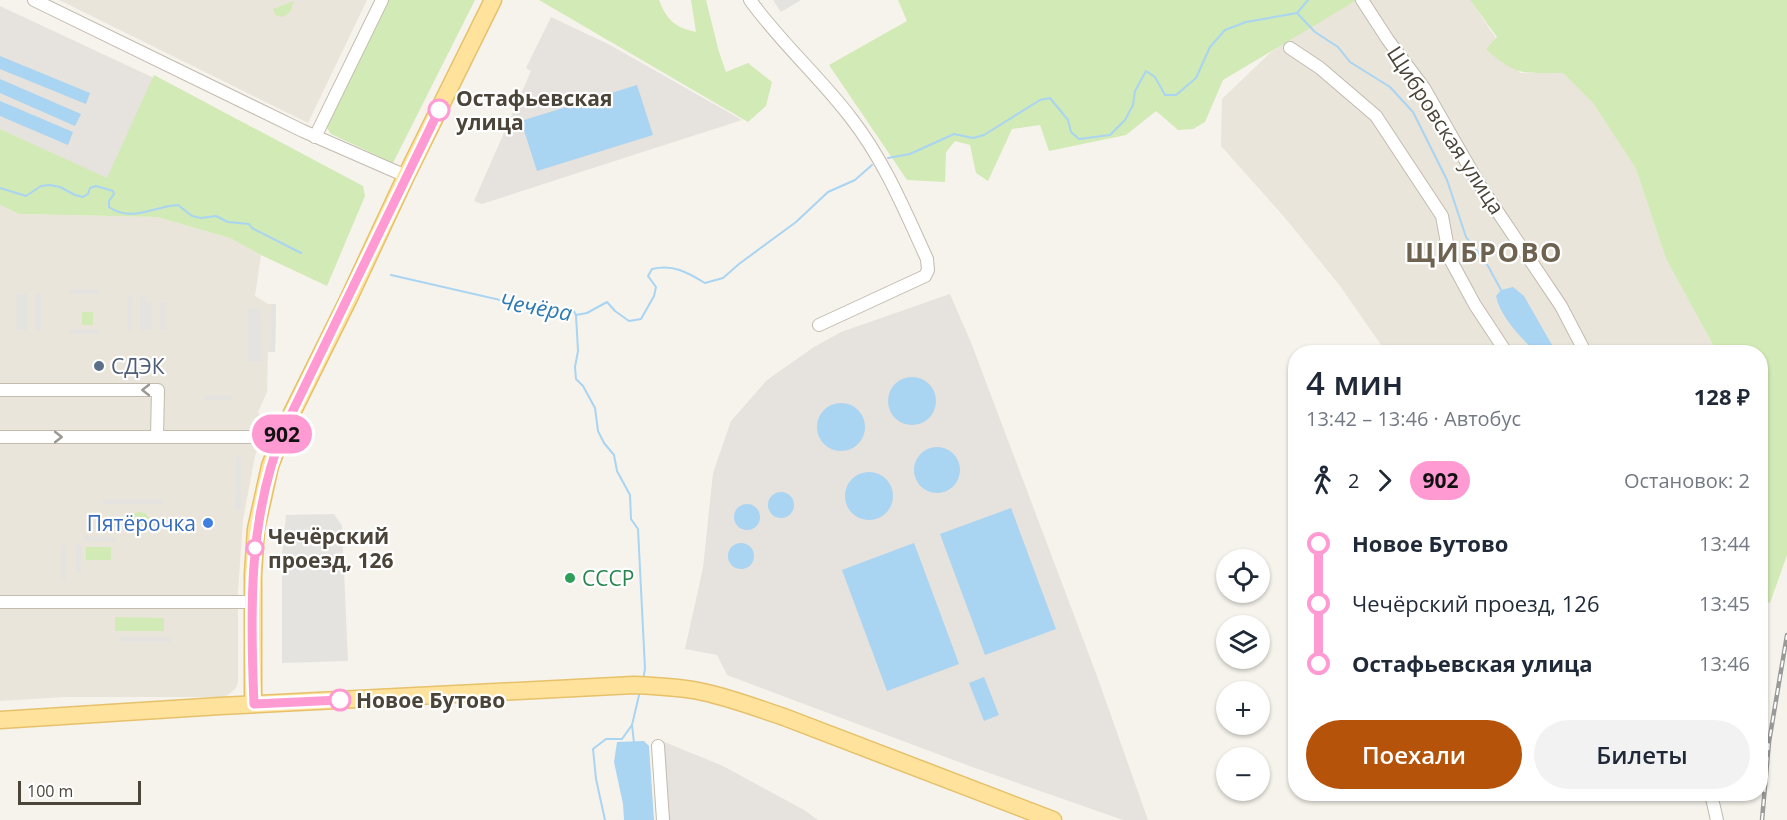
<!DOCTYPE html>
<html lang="ru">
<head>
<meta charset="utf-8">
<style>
  :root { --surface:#fff; --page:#f2f2f3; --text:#1f2937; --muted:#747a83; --accent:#b45309 }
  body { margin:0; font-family:"Open Sans",sans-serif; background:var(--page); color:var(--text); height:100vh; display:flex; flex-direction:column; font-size:22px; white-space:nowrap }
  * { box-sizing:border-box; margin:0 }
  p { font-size:20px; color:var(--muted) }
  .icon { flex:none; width:33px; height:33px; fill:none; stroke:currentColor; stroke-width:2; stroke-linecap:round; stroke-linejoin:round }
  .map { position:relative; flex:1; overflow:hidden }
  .details { position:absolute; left:1288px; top:345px; width:480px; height:456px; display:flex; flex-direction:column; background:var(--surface); border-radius:24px; box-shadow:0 2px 4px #0004 }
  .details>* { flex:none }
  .badge { padding:0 12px; border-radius:20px; font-size:21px; line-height:39px }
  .buttons { position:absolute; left:1216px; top:549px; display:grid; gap:12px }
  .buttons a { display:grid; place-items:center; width:54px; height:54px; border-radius:50%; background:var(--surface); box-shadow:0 2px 4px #0004; font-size:30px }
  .scale { position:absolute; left:18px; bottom:15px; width:123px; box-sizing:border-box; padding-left:6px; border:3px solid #4b4439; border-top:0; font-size:16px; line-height:21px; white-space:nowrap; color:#4b4439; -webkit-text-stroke:4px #fff; paint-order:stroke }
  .map>.badge { position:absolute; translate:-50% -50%; box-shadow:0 0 0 3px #fff }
  .legs { display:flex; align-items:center; gap:9px; height:66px; padding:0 18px; font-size:20px }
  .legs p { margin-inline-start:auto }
  .overview { display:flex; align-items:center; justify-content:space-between; height:102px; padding:0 18px }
  h1 { font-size:33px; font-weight:600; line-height:45px }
  .primary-button { display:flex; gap:12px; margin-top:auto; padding:12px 18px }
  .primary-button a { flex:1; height:69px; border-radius:36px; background:var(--accent); color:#fff; font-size:24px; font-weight:600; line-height:69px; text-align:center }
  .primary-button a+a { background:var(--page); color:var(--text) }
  ul { padding:0 18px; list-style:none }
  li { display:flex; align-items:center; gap:21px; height:60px; font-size:22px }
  li i { display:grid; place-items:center; width:9px; height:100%; margin:0 8px; background:currentColor }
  li i::after { content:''; width:15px; height:15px; margin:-8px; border:4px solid; border-radius:50%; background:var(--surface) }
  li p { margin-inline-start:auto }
  li:first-child i { background:linear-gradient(#0000 50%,currentColor 0) }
  li:last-child i { background:linear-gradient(currentColor 50%,#0000 0) }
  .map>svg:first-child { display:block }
  .residential { fill:#eae5da }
  .industrial { fill:#e6e2dd }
  .green { fill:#d2eab5 }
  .parking { fill:#e5e3e0 }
  .water { fill:#a9d4f2 }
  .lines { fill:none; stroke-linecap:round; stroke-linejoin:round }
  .stream { stroke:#a9d4f2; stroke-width:2 }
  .minor-casing { stroke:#c2bbae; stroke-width:14 }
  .major-casing { stroke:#e6c16a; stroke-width:19 }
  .minor { stroke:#fff; stroke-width:12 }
  .major { stroke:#ffe39c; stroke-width:16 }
  .rail-casing { stroke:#9a9a9a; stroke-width:4.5 }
  .rail { stroke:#fff; stroke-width:2; stroke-dasharray:7; stroke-linecap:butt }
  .oneway { stroke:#9c9892 }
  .line-1-casing { stroke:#fff; stroke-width:14 }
  .line-1 { stroke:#ff9ad2; stroke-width:9 }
  .stop-1-dot { fill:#fff; stroke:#ff9ad2; stroke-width:3 }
  .service-dot { fill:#5c6f8a; stroke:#fff; stroke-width:2 }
  .shop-dot { fill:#3f7fe0; stroke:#fff; stroke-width:2 }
  .leisure-dot { fill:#2e9e5b; stroke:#fff; stroke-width:2 }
  .labels { text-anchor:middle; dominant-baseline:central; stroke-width:4.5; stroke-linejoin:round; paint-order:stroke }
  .stop-label { font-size:21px; font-weight:bold; fill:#4b4439; stroke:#fff; text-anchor:start }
  .street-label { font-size:21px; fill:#4b4439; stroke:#fff }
  .service-label { font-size:21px; fill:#4e5e75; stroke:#fff; text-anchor:start }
  .shop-label { font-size:21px; fill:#366cbe; stroke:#fff; text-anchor:end }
  .leisure-label { font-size:21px; fill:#27864d; stroke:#fff; text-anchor:start }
  .water-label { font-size:22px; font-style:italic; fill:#2e7ab2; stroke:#fff }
  .district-label { font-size:27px; font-weight:bold; letter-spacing:1.5px; fill:#6e6250; stroke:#fff }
</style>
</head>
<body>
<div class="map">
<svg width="1787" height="820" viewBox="0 0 1787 820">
  <rect width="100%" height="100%" fill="#f6f3ec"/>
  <g class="residential">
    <polygon points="59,0 367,0 308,123"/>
    <polygon points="1357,0 1470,0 1520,73 1563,73 1593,103 1636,169 1666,259 1717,352 1386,352 1340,286 1286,219 1221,146 1222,99 1271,52 1296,35"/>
    <polygon points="0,205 19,214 157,217 230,238 261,255 255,296 268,304 276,304 275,352 268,352 267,392 258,412 266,425 255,456 243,520 238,591 238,682 236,688 228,695 223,697 66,697 0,701"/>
  </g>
  <g class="industrial">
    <polygon points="0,6 154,78 107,179 0,129"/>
    <polygon points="551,17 610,45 742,120 482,204 474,201 531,71 526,68"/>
    <polygon points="950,294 972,345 1097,676 1148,820 1123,820 975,768 727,675 717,655 685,649 703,568 713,473 731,421 767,380 814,347 841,332"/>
    <polygon points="662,741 723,766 804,810 818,820 668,820"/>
  </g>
  <g class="green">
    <polygon points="388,0 475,0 393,163 331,134 327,128 328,120"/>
    <path d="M539,0H659C667,20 674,27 696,32L691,0H706L719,52L726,72L748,63L772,82L766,106L748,122Z"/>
    <polygon points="898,0 1357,0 1223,80 1205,122 1193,129 1178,130 1156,111 1126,135 1049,151 1040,125 1012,129 988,181 976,173 970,145 955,141 946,152 945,182 907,180 829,65 907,21"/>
    <path d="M1470,0H1787V555L1770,603L1761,599V352H1717L1666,259L1636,169L1593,103L1563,73C1523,73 1517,77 1486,49L1497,37Z"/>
    <polygon points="294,1 290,12 283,17 275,15 273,9"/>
    <polygon points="154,75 363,186 365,196 327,286 261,255 230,238 157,217 19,214 0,205 0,129 107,178"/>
    <rect x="82" y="312" width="11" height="13"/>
    <polygon points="139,512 145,513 150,519 138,521 129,519 133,514"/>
    <rect x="86" y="547" width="25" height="13"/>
    <polygon points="115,617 164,618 164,631 115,631"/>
  </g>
  <g class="parking">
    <polygon points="773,0 801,0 781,12"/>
    <rect x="69" y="289" width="30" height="5"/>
    <rect x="16" y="294" width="11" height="36"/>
    <rect x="35" y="294" width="6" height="36"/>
    <polygon points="127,295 133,295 132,330 127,330"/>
    <polygon points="140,295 145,295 146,302 152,302 152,330 140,330"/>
    <rect x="160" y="302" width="6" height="28"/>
    <polygon points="271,304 276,304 275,352 270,352"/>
    <polygon points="248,309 261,309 262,362 248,362"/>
    <rect x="69" y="329" width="30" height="5"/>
    <rect x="204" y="395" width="28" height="5"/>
    <polygon points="236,456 241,456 241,510 235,510"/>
    <polygon points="103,499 163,499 163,504 102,504"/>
    <polygon points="334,514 342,526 348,661 282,663 282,554 286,515"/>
    <rect x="102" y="523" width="61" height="5"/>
    <polygon points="84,536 116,537 116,542 84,541"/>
    <rect x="61" y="545" width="5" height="35"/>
    <rect x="76" y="545" width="5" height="28"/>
    <rect x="120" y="637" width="51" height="5"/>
  </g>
  <g class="water">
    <polygon points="0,56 90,93 86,104 0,69"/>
    <polygon points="0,79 81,114 75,126 0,93"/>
    <polygon points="637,85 653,135 537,171 521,121"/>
    <polygon points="0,101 73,132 68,145 0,116"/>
    <path d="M1513,287L1524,296L1556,352H1535C1521,337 1500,317 1496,296L1501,290Z"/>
    <circle cx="912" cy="401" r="24"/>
    <circle cx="841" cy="427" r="24"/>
    <circle cx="937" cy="470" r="23"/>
    <circle cx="869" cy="496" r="24"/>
    <circle cx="781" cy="505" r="13"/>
    <circle cx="747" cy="517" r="13"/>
    <polygon points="1011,508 1056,629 985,655 940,534"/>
    <circle cx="741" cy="556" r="13"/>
    <polygon points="914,543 959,664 887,691 842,570"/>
    <polygon points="984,677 999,715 984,721 969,683"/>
    <polygon points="644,741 649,746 654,820 624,820 623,804 614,762 617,742"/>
  </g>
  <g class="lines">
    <g class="stream">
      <polyline points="1297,13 1315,32 1338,47 1350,62 1390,87 1413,112 1447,180 1466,237 1488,266 1501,290"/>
      <polyline points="888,158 910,154 954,134 973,138 984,135 1040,100 1050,98 1068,120 1071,132 1079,139 1110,135 1125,120 1133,105 1135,91 1146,71 1155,77 1165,95 1176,95 1196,78 1210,47 1225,30 1246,22 1297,13 1308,0"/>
      <path d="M0,188L26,196L41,186L50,185L60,187L75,195L83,197L88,194L90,188L96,186L113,191L114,194L109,201V207C132,223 154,206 178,205L192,216L201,218L216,216L228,222L249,224L252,228L301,253"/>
      <polyline points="391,275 561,314 568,310 573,310 576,315"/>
      <polyline points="576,315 578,351 575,367 576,379 583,386 595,408 598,431 604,443 614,455 617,471 630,495 631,519 638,529 645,669 643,680"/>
      <path d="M576,315L587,313L607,302L615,311L629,321L641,319L654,296L656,287L648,276L652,269C673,264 687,272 705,283L723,278L739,264L796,222L828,192L855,180L872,165"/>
      <polyline points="634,743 632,725 640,691"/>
      <polyline points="605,820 596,779 593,749 606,739 622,739 632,725"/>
    </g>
    <defs>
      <g id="minor">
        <polyline points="34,0 303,131 406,176"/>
        <path d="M750,0C780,42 820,77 851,118C884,160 905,211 927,259L928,270L925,276L819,325"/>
        <polyline points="1362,0 1388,40 1424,88 1479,184 1561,306 1585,352"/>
        <polyline points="1290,48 1320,68 1376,116 1442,216 1450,259 1475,305 1506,352"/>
        <polyline points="315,137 382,0"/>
        <polyline points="0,390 158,390 157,437"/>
        <polyline points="0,437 280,437"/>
        <polyline points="0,602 253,602"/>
        <polyline points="658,746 663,820"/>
        <polyline points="1711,794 1717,820"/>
      </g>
      <g id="major">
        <polyline points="253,704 253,574 256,529 270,466 285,427 348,300 406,176 493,0"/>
        <path d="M0,720L220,706L634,685C657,686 681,687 703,692C731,698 757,708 784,717L1053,820"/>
      </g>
    </defs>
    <use href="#minor" class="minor-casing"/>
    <use href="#major" class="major-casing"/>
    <use href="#minor" class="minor"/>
    <use href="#major" class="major"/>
    <defs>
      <polyline id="rail" points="1762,820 1769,742 1787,635"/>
    </defs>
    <use href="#rail" class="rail-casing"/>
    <use href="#rail" class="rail"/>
  </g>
  <defs><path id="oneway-chevron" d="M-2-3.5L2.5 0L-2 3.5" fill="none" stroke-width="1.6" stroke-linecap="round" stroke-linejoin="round" transform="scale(1.5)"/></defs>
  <g class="oneway">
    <use href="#oneway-chevron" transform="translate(146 390) rotate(180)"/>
    <use href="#oneway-chevron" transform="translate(58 437)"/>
  </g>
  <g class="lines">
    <defs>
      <path id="line-1" d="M340,700L254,704C250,610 248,515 285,427L439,110"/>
    </defs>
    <use href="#line-1" class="line-1-casing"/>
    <use href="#line-1" class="line-1"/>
  </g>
  <g class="stop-1-dot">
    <circle cx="439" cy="110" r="10"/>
    <circle cx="255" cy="548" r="8"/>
    <circle cx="340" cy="700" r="10"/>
  </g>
  <circle class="service-dot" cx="99" cy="366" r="6"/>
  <circle class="shop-dot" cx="208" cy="523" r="6"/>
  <circle class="leisure-dot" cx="570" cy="578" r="6"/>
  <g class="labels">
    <g class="stop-label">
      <text x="456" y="98">Остафьевская<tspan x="456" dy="24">улица</tspan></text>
      <text x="268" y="536">Чечёрский<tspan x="268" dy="24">проезд, 126</tspan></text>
      <text x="356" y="700">Новое Бутово</text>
    </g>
    <g class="street-label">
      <text transform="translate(1446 130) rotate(57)">Щибровская улица</text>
    </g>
    <g class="service-label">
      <text x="111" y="366">СДЭК</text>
    </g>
    <g class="shop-label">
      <text x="196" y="523">Пятёрочка</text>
    </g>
    <g class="leisure-label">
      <text x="582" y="578">СССР</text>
    </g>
    <g class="water-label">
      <text transform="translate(536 306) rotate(10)">Чечёра</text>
    </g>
    <g class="district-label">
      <text x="1484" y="251">ЩИБРОВО</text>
    </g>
  </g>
</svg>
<div class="buttons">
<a><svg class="icon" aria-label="locate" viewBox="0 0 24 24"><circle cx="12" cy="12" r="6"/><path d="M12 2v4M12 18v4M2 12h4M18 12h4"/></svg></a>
<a><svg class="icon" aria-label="layers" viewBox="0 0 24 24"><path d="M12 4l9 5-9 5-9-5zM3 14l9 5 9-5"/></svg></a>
<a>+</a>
<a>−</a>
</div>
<div class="scale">100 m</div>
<b class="badge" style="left:282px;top:434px;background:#ff9ad2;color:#111">902</b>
<section class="details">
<div class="overview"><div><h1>4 мин</h1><p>13:42 – 13:46 · Автобус</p></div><b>128 ₽</b></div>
<div class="legs"><svg class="icon" aria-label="walk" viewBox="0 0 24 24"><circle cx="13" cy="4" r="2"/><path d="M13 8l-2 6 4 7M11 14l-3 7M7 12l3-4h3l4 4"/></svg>2<svg class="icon" aria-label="forward" viewBox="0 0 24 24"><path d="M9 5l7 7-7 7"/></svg><b class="badge" style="background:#ff9ad2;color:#111">902</b><p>Остановок: 2</p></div>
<ul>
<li><i style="color:#ff9ad2"></i><b>Новое Бутово</b><p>13:44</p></li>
<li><i style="color:#ff9ad2"></i><span>Чечёрский проезд, 126</span><p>13:45</p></li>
<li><i style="color:#ff9ad2"></i><b>Остафьевская улица</b><p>13:46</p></li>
</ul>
<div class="primary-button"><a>Поехали</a><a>Билеты</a></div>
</section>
</div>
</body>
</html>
